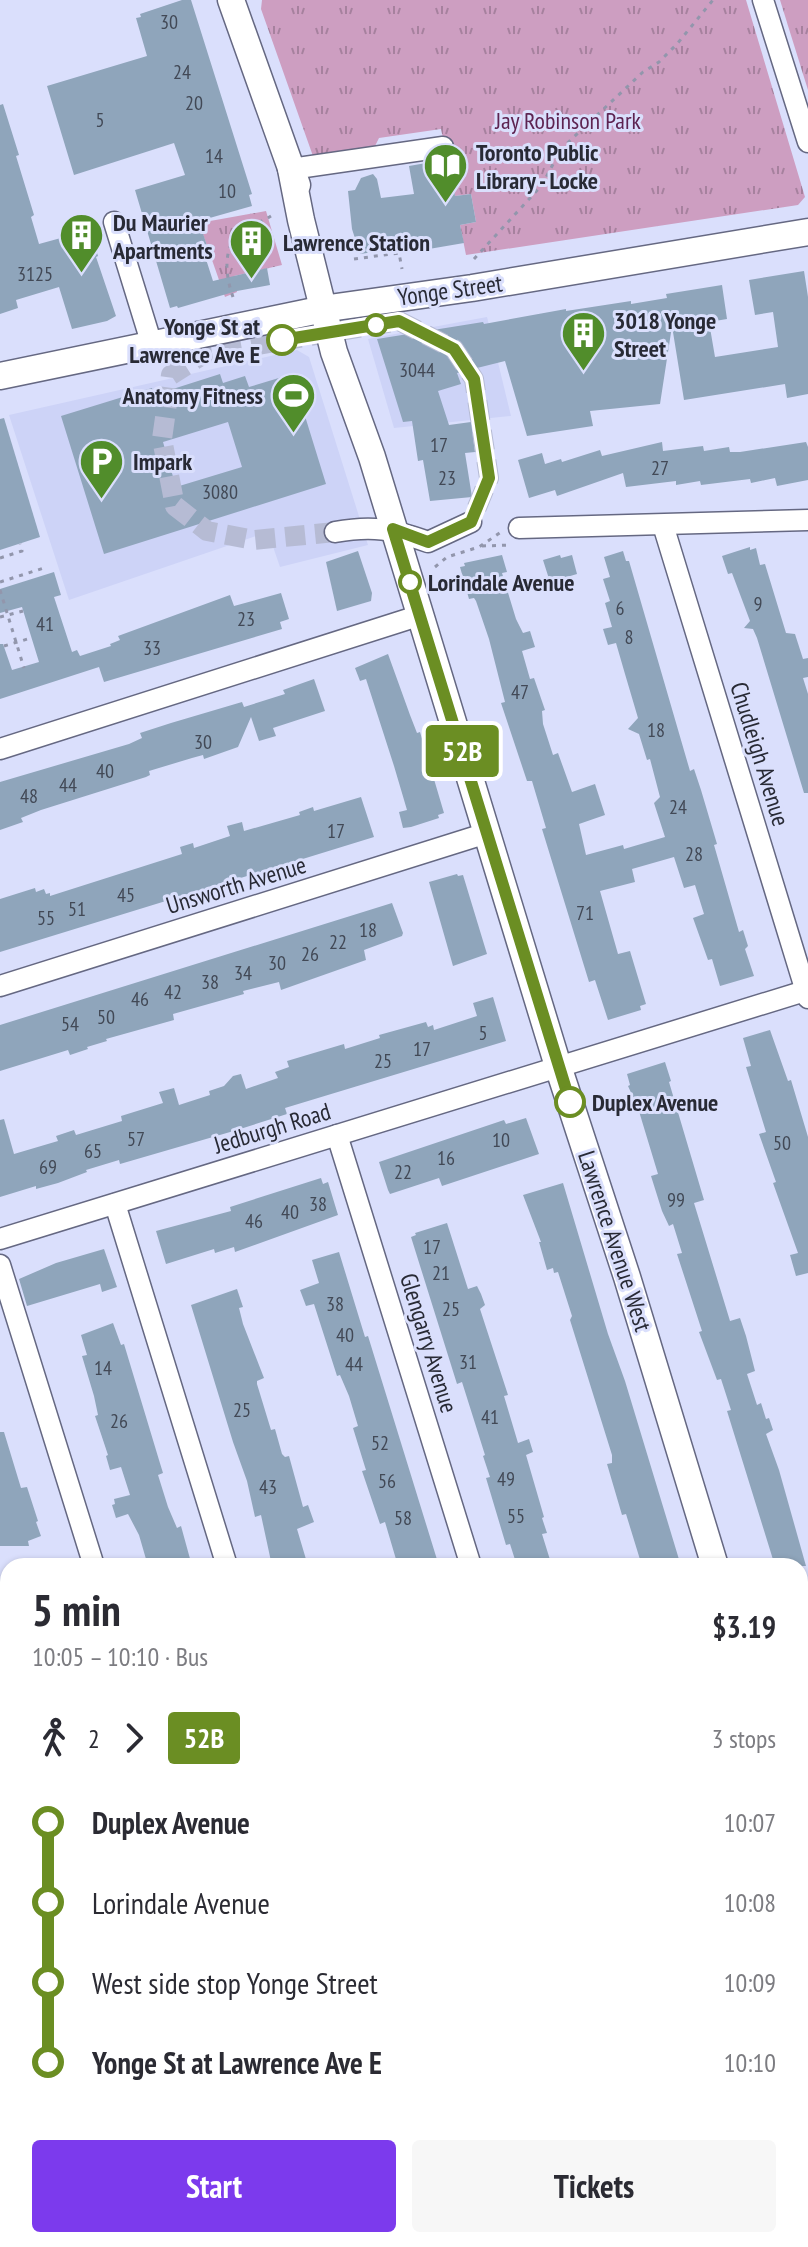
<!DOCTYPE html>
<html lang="en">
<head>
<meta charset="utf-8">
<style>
  :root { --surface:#fff; --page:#f7f7f7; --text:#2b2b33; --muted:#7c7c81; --accent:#7c3aed }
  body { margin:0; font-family:"PT Sans Narrow",sans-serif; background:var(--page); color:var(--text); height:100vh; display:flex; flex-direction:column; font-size:30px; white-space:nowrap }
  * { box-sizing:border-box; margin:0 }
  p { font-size:26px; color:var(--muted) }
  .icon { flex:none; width:44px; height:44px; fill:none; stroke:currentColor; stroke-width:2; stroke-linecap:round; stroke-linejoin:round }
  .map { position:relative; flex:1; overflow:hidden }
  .side { position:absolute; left:0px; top:1558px; width:808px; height:690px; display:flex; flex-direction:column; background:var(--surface); border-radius:24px 24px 0 0; box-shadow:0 2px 6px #0004 }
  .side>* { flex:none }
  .badge { padding:0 16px; border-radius:6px; font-size:28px; line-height:52px }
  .map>.badge { position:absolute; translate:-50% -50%; box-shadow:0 0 0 4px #fff }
  .legs { display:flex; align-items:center; gap:12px; height:88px; padding:0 32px; font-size:26px }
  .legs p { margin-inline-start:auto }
  .head { display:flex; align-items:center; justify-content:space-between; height:136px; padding:0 32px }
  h1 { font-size:44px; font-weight:800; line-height:60px }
  .cta { display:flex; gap:16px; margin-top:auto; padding:16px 32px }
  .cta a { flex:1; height:92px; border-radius:8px; background:var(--accent); color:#fff; font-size:32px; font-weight:800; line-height:92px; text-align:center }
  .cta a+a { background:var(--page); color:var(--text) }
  ul { padding:0 32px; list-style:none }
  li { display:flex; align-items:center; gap:28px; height:80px; font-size:30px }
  li i { display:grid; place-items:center; width:12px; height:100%; margin:0 10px; background:currentColor }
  li i::after { content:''; width:20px; height:20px; margin:-10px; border:6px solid; border-radius:50%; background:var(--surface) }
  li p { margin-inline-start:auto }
  li:first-child i { background:linear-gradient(#0000 50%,currentColor 0) }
  li:last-child i { background:linear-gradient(currentColor 50%,#0000 0) }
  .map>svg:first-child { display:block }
  .built { fill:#cdd3f7 }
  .grass { fill:url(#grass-tufts) }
  .building { fill:#8fa5bb; fill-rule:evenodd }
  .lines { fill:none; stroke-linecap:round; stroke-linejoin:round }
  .minor-tunnel { stroke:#b6bbd4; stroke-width:20; stroke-dasharray:20 10; stroke-linecap:butt }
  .minor-casing { stroke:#656882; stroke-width:23 }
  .major-casing { stroke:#656882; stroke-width:29 }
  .path { stroke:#9296ac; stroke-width:3; stroke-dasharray:4 6; stroke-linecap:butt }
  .minor { stroke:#fff; stroke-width:20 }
  .major { stroke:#fff; stroke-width:26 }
  .line-1-casing { stroke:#fff; stroke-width:18 }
  .line-1 { stroke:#6b8e23; stroke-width:12 }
  .stop-1-dot { fill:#fff; stroke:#6b8e23; stroke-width:4 }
  .labels { text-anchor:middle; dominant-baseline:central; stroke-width:6; stroke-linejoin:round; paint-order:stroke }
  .number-label { font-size:20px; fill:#424956 }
  .park-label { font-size:24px; fill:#5d2351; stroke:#dadffc }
  .poi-label { font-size:24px; font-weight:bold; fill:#282a35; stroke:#dadffc; text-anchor:start }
  .street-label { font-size:24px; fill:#282a35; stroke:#dadffc }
  .stop-label { font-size:24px; font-weight:bold; fill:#282a35; stroke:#dadffc; text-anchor:start }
</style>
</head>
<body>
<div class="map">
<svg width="808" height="2247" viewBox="0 0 808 2247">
  <defs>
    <pattern id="grass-tufts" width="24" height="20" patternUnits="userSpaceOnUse" patternTransform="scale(2)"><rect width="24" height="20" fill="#cd9ec1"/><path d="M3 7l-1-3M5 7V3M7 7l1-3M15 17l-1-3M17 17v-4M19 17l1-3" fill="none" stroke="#a6819e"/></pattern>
  </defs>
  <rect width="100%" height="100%" fill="#dadffc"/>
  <g class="built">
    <polygon points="487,317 511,416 394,428 368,339"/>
    <polygon points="297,350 309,357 368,545 280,567 268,532 69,600 9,415"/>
  </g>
  <g class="grass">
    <polygon points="262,0 746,0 805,197 798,205 466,255 460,225 476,222 471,194 455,196 441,129 379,138 373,150 314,159 261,9"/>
    <polygon points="780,0 808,0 808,90"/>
    <polygon points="266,211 282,265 234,276 237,292 225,297 199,223"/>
  </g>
  <g class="building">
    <polygon points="182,0 191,0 252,194 249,195 252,206 199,221 209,252 204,253 213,281 267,268 270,285 237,291 178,308 177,306 170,308 135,190 185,175 174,143 74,175 47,86 147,56 136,18 141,17 140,14"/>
    <polygon points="3,104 19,155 16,156 34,215 31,217 39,244 90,230 98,256 96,257 116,316 107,321 72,329 59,287 16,300 18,308 0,314 0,105"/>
    <polygon points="449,159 455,196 471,194 476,222 460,225 464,243 423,250 422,245 360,254 352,229 348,191 355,190 361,178 373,174 377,179 381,198 414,194 409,166"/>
    <polygon points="804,271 808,297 808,394 787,398 785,384 684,400 672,326 660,404 590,411 593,426 527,436 505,361 457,373 461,384 438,391 449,425 471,422 475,452 465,453 472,497 430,501 423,460 418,461 412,421 403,422 377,339 483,322 484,324 566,309 566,311 631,301 631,304 667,298 666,294 722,285 727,319 709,322 715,357 778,347 773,312 755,315 749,280"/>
    <path d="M220,374L223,383L245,376L249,387L292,374L326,484L104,554L61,416L152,388L154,395ZM228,422L242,467L176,487L163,442Z"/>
    <polygon points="4,418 40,537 0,550 0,419"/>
    <polygon points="662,442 663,451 703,446 704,451 729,447 730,452 740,452 806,442 808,447 808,480 777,486 775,478 751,483 750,479 701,485 700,481 676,485 676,481 626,487 623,473 557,496 555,490 529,498 518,460 542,453 545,464 561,459 562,462 600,450 602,456"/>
    <polygon points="750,547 750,550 756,548 760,565 765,564 786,633 795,634 803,659 808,658 808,677 803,678 808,694 808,793 804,793 757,638 753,629 744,628 750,621 732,573 728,574 722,556"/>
    <polygon points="358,551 372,593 371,601 337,611 326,562"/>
    <polygon points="623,551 626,561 629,561 690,771 694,769 701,790 717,844 714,845 739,932 743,930 748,946 745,949 754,976 720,986 712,959 708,960 693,918 704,914 695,885 684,888 674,857 632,869 635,882 600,891 618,954 630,951 646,1004 640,1006 641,1010 608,1020 595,980 589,982 542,829 546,828 532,781 527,781 501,703 505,702 489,639 476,601 474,598 469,599 460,567 465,566 464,563 502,555 507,572 502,573 516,619 523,633 530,631 535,647 522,651 530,679 534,678 545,710 542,711 543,724 553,755 558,753 572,792 595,784 605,815 579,824 586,855 623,845 624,849 665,837 654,803 660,797 650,759 647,760 639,734 628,729 638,718 625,674 616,643 608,645 603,629 612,627 605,603 610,601 603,579 610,577 604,557"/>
    <polygon points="560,555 561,558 572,555 577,574 550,582 543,560"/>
    <polygon points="54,572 61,595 54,597 72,652 77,650 80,656 111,646 110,644 120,640 118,636 230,595 234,606 281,593 289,619 280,622 282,629 104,682 99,667 0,699 0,644 3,644 12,670 39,662 22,607 0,613 0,589"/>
    <polygon points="388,654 410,715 417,733 420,732 444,813 438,815 439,818 411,827 403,828 399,812 407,810 394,766 366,679 360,681 355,668"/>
    <polygon points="314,679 325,711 273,728 276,736 259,741 251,717 238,747 204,759 203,755 192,758 149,771 150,775 146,777 41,810 21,818 23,822 0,830 0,782 129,744 142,738 140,733 171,723 242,702 244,707 285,694 283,690"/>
    <polygon points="361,797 374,837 0,952 0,899 35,888 36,892 44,889 46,894 50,893 50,896 182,854 180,847 193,843 194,848 230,836 227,826 242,822 244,831 300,815 299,812 313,807 314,811"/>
    <polygon points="457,874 458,876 463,875 487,954 453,966 429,882"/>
    <polygon points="392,903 403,933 402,936 364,950 366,960 281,990 279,982 243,991 244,994 173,1014 174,1020 106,1039 107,1041 87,1047 88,1049 70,1055 68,1050 0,1071 0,1025"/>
    <polygon points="493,997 506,1041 285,1108 287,1114 237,1130 120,1164 119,1160 86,1170 87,1172 58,1183 36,1189 36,1186 0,1197 0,1120 4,1119 14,1154 58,1141 56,1136 74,1130 76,1135 122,1121 121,1116 163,1103 159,1092 174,1088 179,1105 210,1095 209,1091 224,1086 233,1076 241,1074 246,1089 278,1078 275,1072 289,1067 287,1061 344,1044 345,1049 380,1038 379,1035 426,1022 428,1027 433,1025 434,1030 477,1016 473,1003"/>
    <polygon points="770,1030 788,1081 791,1080 808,1137 808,1273 796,1276 790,1255 798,1253 773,1183 776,1182 759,1134 766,1132 746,1067 751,1066 743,1038"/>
    <polygon points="665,1062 671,1081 669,1082 704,1200 694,1203 730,1321 740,1318 746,1336 755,1371 747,1374 757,1405 761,1403 766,1419 769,1418 773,1430 766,1434 779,1470 806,1566 775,1566 727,1411 731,1410 721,1379 717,1380 699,1332 702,1331 677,1254 682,1253 673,1224 669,1226 662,1211 651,1176 658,1174 638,1108 628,1086 630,1085 627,1074"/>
    <polygon points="526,1118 539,1154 442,1186 439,1178 390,1194 388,1190 379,1162 504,1120 506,1124"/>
    <polygon points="321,1178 323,1184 328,1182 338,1215 235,1252 234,1247 215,1253 214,1249 166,1264 156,1231 231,1211 230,1207"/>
    <polygon points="563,1183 608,1334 625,1381 681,1566 642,1566 626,1514 622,1515 607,1464 612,1463 612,1455 570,1320 572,1316 558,1272 554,1273 553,1268 547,1270 539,1242 541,1242 523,1195"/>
    <polygon points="447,1223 468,1289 477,1286 481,1294 485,1305 480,1309 508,1395 504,1396 518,1443 529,1439 533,1452 526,1455 544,1517 542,1518 547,1533 542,1534 551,1563 517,1566 510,1544 506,1545 486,1478 490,1477 483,1456 485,1455 462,1382 457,1384 411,1237 416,1235 415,1233"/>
    <polygon points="104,1249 117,1287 102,1292 100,1284 27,1306 19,1279 56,1263"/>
    <polygon points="339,1252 365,1337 368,1336 439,1566 398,1566 385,1522 380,1524 362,1471 366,1470 365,1467 353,1428 358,1426 349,1396 340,1375 337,1376 314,1304 306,1306 300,1290 319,1283 312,1260"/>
    <polygon points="237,1289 243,1307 239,1308 243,1324 264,1378 257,1381 257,1384 271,1430 275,1429 282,1454 285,1457 289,1456 303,1507 308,1505 314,1522 297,1529 308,1566 272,1566 261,1515 255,1517 247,1481 233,1442 191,1305"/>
    <polygon points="113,1323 121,1345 124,1344 159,1460 163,1473 158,1475 168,1507 177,1528 181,1526 192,1566 148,1566 139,1535 128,1514 116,1518 112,1505 115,1504 114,1499 130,1495 121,1467 110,1470 106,1456 108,1455 95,1416 98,1415 94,1396 82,1356 87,1355 81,1335"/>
    <polygon points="0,1432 4,1432 21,1488 27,1487 38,1521 36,1522 41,1536 28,1541 29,1546 0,1546"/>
  </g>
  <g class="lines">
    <polyline class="minor-tunnel" points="335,532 254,540 207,531 175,506 162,439 171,375 204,354 399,321 454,349 474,379 489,478 471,522"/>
    <defs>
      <g id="minor">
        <polyline points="763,0 808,142"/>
        <polyline points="291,169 443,147"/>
        <polyline points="114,222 152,345"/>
        <polyline points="663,525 808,998"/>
        <polyline points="519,528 808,520"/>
        <path d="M335,532C373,525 392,529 428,542L471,522"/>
        <polyline points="0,749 421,615"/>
        <polyline points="0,986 487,833"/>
        <polyline points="337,1135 471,1566"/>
        <polyline points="115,1204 227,1566"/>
        <polyline points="0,1239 808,990"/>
        <polyline points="0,1265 94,1566"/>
        <polyline points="0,1712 8,1737"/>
        <polyline points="800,1751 808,1749"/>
        <polyline points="0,2002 8,2000"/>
        <polyline points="0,2179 8,2206"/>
        <polyline points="18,2240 20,2247"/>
        <polyline points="165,2240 167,2247"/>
        <polyline points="305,2240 307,2247"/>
        <polyline points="436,2240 438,2247"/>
        <polyline points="680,2240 682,2247"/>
      </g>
      <g id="major">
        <polyline points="231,0 297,185"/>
        <polyline points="291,169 301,220 334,352 372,457 558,1066 627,1277 715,1566"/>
        <polyline points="0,376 329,308 472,288 808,232"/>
        <polyline points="800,1842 808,1867"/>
      </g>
    </defs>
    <use href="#minor" class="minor-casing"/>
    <use href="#major" class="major-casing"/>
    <g class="path">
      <polyline points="354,259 399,253 402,269"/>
      <polyline points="474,259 542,185 561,149 643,72 659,62 677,44 713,0"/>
      <path d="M233,297C226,278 221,246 242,232C250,226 261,222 271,216"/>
      <polyline points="482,546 510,545"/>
      <polyline points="0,558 22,551 20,544"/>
      <polyline points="435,567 447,557 479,547 501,532"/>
      <polyline points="0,582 44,568"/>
      <polyline points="0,590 24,668"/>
      <polyline points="0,617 23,611"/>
      <polyline points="4,646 31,638"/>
    </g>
    <use href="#minor" class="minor"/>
    <use href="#major" class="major"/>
  </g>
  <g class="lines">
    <defs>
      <polyline id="line-1" points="282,340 399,321 454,349 474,379 489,478 471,522 428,542 393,529 570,1102"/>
    </defs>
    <use href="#line-1" class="line-1-casing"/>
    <use href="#line-1" class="line-1"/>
  </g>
  <defs>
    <symbol id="library-pin" viewBox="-11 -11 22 30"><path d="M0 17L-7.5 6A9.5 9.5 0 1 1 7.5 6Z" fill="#518d2b" stroke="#dadffc"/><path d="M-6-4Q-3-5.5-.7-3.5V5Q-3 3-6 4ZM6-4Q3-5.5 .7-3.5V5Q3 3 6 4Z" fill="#fff"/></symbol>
    <symbol id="building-pin" viewBox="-11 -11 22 30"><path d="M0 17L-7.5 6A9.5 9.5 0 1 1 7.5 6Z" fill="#518d2b" stroke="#dadffc"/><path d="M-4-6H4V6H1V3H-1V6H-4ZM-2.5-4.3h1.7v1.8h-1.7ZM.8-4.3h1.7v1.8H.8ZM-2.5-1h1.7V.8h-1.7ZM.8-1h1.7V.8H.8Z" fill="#fff"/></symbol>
    <symbol id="stadium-pin" viewBox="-11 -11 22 30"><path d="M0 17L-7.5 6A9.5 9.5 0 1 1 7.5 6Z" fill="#518d2b" stroke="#dadffc"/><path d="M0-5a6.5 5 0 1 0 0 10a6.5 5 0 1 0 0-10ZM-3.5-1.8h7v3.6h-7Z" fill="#fff"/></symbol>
    <symbol id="parking-pin" viewBox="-11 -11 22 30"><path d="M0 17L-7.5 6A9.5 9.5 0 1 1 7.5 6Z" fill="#518d2b" stroke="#dadffc"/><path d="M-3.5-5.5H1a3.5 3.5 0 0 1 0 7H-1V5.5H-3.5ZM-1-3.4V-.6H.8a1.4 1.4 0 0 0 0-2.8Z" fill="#fff"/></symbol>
  </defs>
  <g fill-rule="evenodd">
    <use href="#library-pin" x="420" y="140" width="51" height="69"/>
    <use href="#building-pin" x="56" y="210" width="51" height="69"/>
    <use href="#building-pin" x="226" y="216" width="51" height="69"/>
    <use href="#building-pin" x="558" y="308" width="51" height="69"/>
    <use href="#stadium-pin" x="268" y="370" width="51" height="69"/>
    <use href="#parking-pin" x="76" y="436" width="51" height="69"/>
  </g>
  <g class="stop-1-dot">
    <circle cx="376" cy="325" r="10"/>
    <circle cx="282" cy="340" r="14"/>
    <circle cx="410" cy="582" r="10"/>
    <circle cx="570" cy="1102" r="14"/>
  </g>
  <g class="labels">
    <g class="number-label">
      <text x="169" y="22">30</text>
      <text x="182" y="72">24</text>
      <text x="194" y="103">20</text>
      <text x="100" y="120">5</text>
      <text x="214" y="156">14</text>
      <text x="227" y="191">10</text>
      <text x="35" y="274">3125</text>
      <text x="417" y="370">3044</text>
      <text x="439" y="445">17</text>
      <text x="660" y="468">27</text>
      <text x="447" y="478">23</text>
      <text x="220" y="492">3080</text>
      <text x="758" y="604">9</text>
      <text x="620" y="608">6</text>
      <text x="246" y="619">23</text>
      <text x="45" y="624">41</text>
      <text x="629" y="637">8</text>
      <text x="152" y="648">33</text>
      <text x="520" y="692">47</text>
      <text x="656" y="730">18</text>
      <text x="203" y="742">30</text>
      <text x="105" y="771">40</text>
      <text x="68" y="785">44</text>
      <text x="29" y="796">48</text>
      <text x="678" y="807">24</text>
      <text x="336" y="831">17</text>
      <text x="694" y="854">28</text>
      <text x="126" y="895">45</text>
      <text x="77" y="909">51</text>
      <text x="585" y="913">71</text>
      <text x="46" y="918">55</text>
      <text x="368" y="930">18</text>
      <text x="338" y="942">22</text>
      <text x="310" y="954">26</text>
      <text x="277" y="963">30</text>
      <text x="243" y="973">34</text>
      <text x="210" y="982">38</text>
      <text x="173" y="992">42</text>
      <text x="140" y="999">46</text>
      <text x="106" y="1017">50</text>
      <text x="70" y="1024">54</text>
      <text x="483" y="1033">5</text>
      <text x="422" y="1049">17</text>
      <text x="383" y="1061">25</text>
      <text x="136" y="1139">57</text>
      <text x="501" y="1140">10</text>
      <text x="782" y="1143">50</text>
      <text x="93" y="1151">65</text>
      <text x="446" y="1158">16</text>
      <text x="48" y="1167">69</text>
      <text x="403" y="1172">22</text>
      <text x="676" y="1200">99</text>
      <text x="318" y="1204">38</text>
      <text x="290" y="1212">40</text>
      <text x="254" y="1221">46</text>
      <text x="432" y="1247">17</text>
      <text x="441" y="1273">21</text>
      <text x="335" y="1304">38</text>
      <text x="451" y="1309">25</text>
      <text x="345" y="1335">40</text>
      <text x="468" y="1362">31</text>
      <text x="354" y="1364">44</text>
      <text x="103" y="1368">14</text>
      <text x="242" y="1410">25</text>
      <text x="490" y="1417">41</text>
      <text x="119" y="1421">26</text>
      <text x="380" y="1443">52</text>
      <text x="506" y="1479">49</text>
      <text x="387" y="1481">56</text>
      <text x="268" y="1487">43</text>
      <text x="516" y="1516">55</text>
      <text x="403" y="1518">58</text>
    </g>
    <g class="park-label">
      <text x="568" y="120">Jay Robinson Park</text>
    </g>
    <g class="poi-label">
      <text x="476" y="152">Toronto Public<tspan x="476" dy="28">Library - Locke</tspan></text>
      <text x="113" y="222">Du Maurier<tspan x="113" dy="28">Apartments</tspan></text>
      <text x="283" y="242">Lawrence Station</text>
      <text x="614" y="320">3018 Yonge<tspan x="614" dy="28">Street</tspan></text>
      <text x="263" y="395" text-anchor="end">Anatomy Fitness</text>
      <text x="133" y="461">Impark</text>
    </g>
    <g class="street-label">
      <text transform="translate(450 290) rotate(-8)">Yonge Street</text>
      <text transform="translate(760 754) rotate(73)">Chudleigh Avenue</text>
      <text transform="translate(236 885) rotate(-17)">Unsworth Avenue</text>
      <text transform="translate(272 1128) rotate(-17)">Jedburgh Road</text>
      <text transform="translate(615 1241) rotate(72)">Lawrence Avenue West</text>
      <text transform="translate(429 1343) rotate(73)">Glengarry Avenue</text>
    </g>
    <g class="stop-label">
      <text x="260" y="326" text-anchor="end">Yonge St at<tspan x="260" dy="28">Lawrence Ave E</tspan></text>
      <text x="428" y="582">Lorindale Avenue</text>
      <text x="592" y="1102">Duplex Avenue</text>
    </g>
  </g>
</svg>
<b class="badge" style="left:462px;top:751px;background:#6b8e23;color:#fff">52B</b>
<section class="side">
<div class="head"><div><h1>5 min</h1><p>10:05 – 10:10 · Bus</p></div><b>$3.19</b></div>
<div class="legs"><svg class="icon" aria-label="walk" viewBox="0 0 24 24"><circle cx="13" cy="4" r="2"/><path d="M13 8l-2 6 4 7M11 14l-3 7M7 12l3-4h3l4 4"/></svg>2<svg class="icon" aria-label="forward" viewBox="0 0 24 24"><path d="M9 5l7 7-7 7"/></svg><b class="badge" style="background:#6b8e23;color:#fff">52B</b><p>3 stops</p></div>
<ul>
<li><i style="color:#6b8e23"></i><b>Duplex Avenue</b><p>10:07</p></li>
<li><i style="color:#6b8e23"></i><span>Lorindale Avenue</span><p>10:08</p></li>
<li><i style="color:#6b8e23"></i><span>West side stop Yonge Street</span><p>10:09</p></li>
<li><i style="color:#6b8e23"></i><b>Yonge St at Lawrence Ave E</b><p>10:10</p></li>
</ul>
<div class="cta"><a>Start</a><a>Tickets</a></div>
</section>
</div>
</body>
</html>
